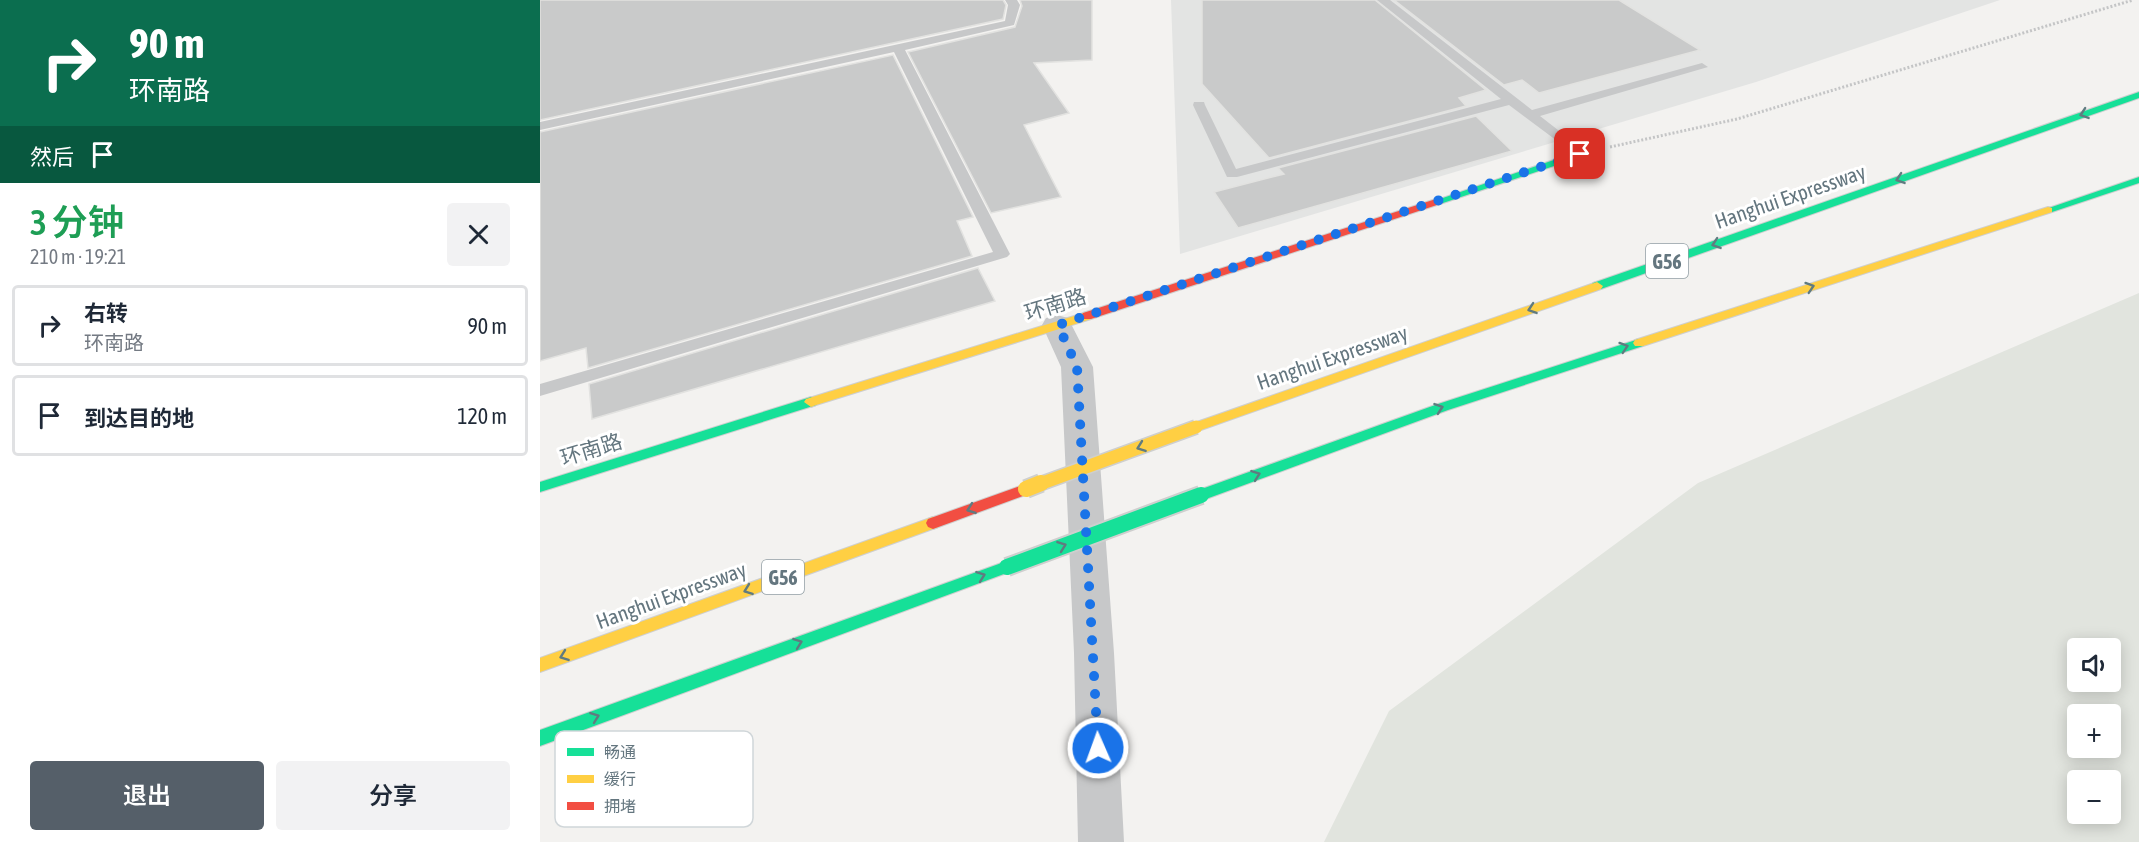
<!DOCTYPE html>
<html lang="zh">
<meta charset="utf-8">
<style>
:root{--surface:#fff;--page:#f2f2f3;--text:#1f2937;--muted:#747a83;--line:#e0e1e3;--accent:#555f69}
body{margin:0;font-family:"Asap Condensed","Noto Sans SC",sans-serif;background:var(--page);color:var(--text);height:100vh;display:flex;flex-direction:column;font-size:22px;white-space:nowrap}
*{box-sizing:border-box;margin:0}
p{font-size:20px;color:var(--muted)}
.icon{flex:none;width:33px;height:33px;fill:none;stroke:currentColor;stroke-width:2;stroke-linecap:round;stroke-linejoin:round}
.map{position:relative;flex:1;overflow:hidden}
.sheet{display:flex;flex-direction:column;background:var(--surface);width:540px}
.sheet>*{flex:none}
.top-card{background:#0b6e4f;color:#fff;overflow:hidden}
.controls{position:absolute;left:1527px;top:638px;display:grid;gap:12px}
.controls a{display:grid;place-items:center;width:54px;height:54px;border-radius:6px;background:var(--surface);box-shadow:0 3px 15px #0003;font-size:30px}
.pin{position:absolute;display:grid;place-items:center;width:51px;height:51px;color:#fff;margin:-26px;border-radius:12px;box-shadow:0 3px 9px #0006}
.me{position:absolute;width:66px;margin:-33px;rotate:358deg;stroke-linejoin:round;filter:drop-shadow(0 0 4px #0008)}
.turn{display:flex;align-items:center;gap:21px;height:126px;padding:0 30px;font-size:27px}
.turn .icon{width:78px;height:78px;stroke-width:2.5}
.turn b{display:block;font-size:42px;line-height:51px}
.then{display:flex;align-items:center;height:57px;padding:0 30px;background:#0003;gap:12px;font-size:22px}
.round{display:grid;place-items:center;flex:none;width:63px;height:63px;border-radius:6px;background:var(--page)}
.headline{display:flex;align-items:center;justify-content:space-between;height:102px;padding:0 30px}
h1{font-size:36px;font-weight:600;line-height:45px;color:#1e9e55}
.button{display:flex;gap:12px;margin-top:auto;padding:12px 30px}
.button a{flex:1;height:69px;border-radius:6px;background:var(--accent);color:#fff;font-size:24px;font-weight:600;line-height:69px;text-align:center}
.button a+a{background:var(--page);color:var(--text)}
ul{padding:0;list-style:none}
li{display:flex;align-items:center;gap:18px;height:81px;margin:0 12px 9px;padding:0 18px;border:3px solid var(--line);border-radius:6px}
li div{flex:1}
li b{display:block;font-size:22px}
li em{font-style:normal}
main{display:flex;flex:1;min-height:0}
.map>svg:first-child{display:block}
.built{fill:#e3e4e3}
.green{fill:#e1e4de;fill-rule:evenodd}
.building{fill:#c9caca;stroke:#e2e2e0;stroke-width:1.5}
.lines{fill:none;stroke-linecap:round;stroke-linejoin:round}
.fast-casing{stroke:#cecfcf;stroke-width:2}
.slow-casing{stroke:#cecfcf;stroke-width:2}
.jam-casing{stroke:#cecfcf;stroke-width:2}
.path{stroke:#c4c5c6;stroke-width:3;stroke-dasharray:2 2;stroke-linecap:butt}
.lane{fill:#c7c8c9;fill-rule:evenodd}
.street{fill:#c7c8c9;fill-rule:evenodd}
.fast{fill:#16e098;fill-rule:evenodd}
.slow{fill:#ffcf43;fill-rule:evenodd}
.jam{fill:#f24e42;fill-rule:evenodd}
.fast-bridge-casing{stroke:#cecfce;stroke-width:20;stroke-linecap:butt}
.slow-bridge-far1-casing{stroke:#cecfce;stroke-width:16;stroke-linecap:butt}
.slow-bridge-casing{stroke:#cecfce;stroke-width:20;stroke-linecap:butt}
.fast-bridge{stroke:#16e098;stroke-width:16}
.slow-bridge-far1{stroke:#ffcf43;stroke-width:13}
.slow-bridge{stroke:#ffcf43;stroke-width:16}
.oneway{stroke:#607b80}
.route{stroke:#1a73e8;stroke-width:10;stroke-dasharray:0 18}
.labels{text-anchor:middle;dominant-baseline:central;stroke-width:6;stroke-linejoin:round;paint-order:stroke}
.shield{fill:#fff;stroke:#929fa5;stroke-width:1.5}
.shield-label{font-size:20px;font-weight:bold;fill:#64767f}
.street-label{font-size:21px;fill:#64767f;stroke:#fff}
.key{fill:#fff;stroke:#d0d6d9;stroke-width:1.5}
.key-label{font-size:16px;fill:#64767f}
</style>
<main>
<section class="sheet">
<div class="top-card">
<div class="turn"><svg class="icon" aria-label="right" viewBox="0 0 24 24"><path d="M7 20v-9h11M14 6l5 5-5 5"/></svg><div><b>90 m</b>环南路</div></div>
<div class="then">然后<svg class="icon" aria-label="arrive" viewBox="0 0 24 24"><path d="M6 21V4h12l-3 4 3 4H6"/></svg></div>
</div>
<div class="headline"><div><h1>3 分钟</h1><p>210 m · 19:21</p></div><a class="round"><svg class="icon" aria-label="close" viewBox="0 0 24 24"><path d="M6 6l12 12M18 6L6 18"/></svg></a></div>
<ul>
<li><svg class="icon" aria-label="right" viewBox="0 0 24 24"><path d="M7 20v-9h11M14 6l5 5-5 5"/></svg><div><b>右转</b><p>环南路</p></div><em>90 m</em></li>
<li><svg class="icon" aria-label="arrive" viewBox="0 0 24 24"><path d="M6 21V4h12l-3 4 3 4H6"/></svg><div><b>到达目的地</b></div><em>120 m</em></li>
</ul>
<div class="button"><a>退出</a><a>分享</a></div>
</section>
<div class="map">
<svg width="1599" height="842" viewBox="0 0 1599 842">
<rect width="100%" height="100%" fill="#f3f2f0"/>
<polygon class="built" points="631,0 1460,0 1216,82 640,254"/>
<path class="green" d="M 1599,293 L 1599,842 L 784,842 L 849,711 L 1158,483 ZM 1538,648 L 1570,648 L 1570,681 L 1538,681 ZM 1538,714 L 1570,714 L 1570,747 L 1538,747 ZM 1538,780 L 1570,780 L 1570,813 L 1538,813 Z"/>
<g class="building">
<polygon points="0,0 463,0 466,5 463,19 0,120"/>
<polygon points="480,0 552,0 552,60 494,63 529,113 484,125 521,197 451,213 368,52 475,27 482,6"/>
<polygon points="662,0 835,0 946,90 919,98 926,106 729,158 662,84"/>
<polygon points="854,0 1079,0 1160,50 999,93 982,80 964,85"/>
<polygon points="353,55 433,217 417,221 432,256 48,368 46,348 0,361 0,132"/>
<polygon points="936,116 972,151 698,228 674,192 744,174 738,168"/>
<polygon points="438,268 455,301 52,419 49,384"/>
</g>
<g class="lines">
<g class="fast-casing">
<g id="fast">
<polygon points="1599,92 1599,98 1061,289 1053,289 1051,286 1053,283"/>
<polygon points="1040,151 1045,154 1044,156 903,203 895,203 894,201"/>
<polygon points="1599,177 1599,183 1512,212 1504,212 1503,210"/>
<polygon points="1099,339 1105,343 1103,346 908,410 666,499 656,499 654,495 656,491 898,404"/>
<polygon points="271,397 278,402 276,405 0,492 0,482"/>
<polygon points="467,561 472,563 475,567 472,571 0,746 0,730"/>
</g>
</g>
<g class="slow-casing">
<g id="slow">
<polygon points="1508,207 1512,208 1512,212 1103,346 1095,346 1093,343 1095,340"/>
<polygon points="1057,282 1063,286 1061,289 661,430 656,432 649,427 651,424"/>
<polygon points="547,312 553,316 551,319 276,405 271,407 264,402 266,399"/>
<polygon points="393,517 398,519 400,523 398,527 0,672 0,658"/>
</g>
</g>
<g class="jam-casing">
<g id="jam">
<polygon points="899,198 903,199 903,203 551,319 543,319 541,316 543,313"/>
<polygon points="486,484 491,485 493,489 491,493 393,529 388,527 386,523 388,519"/>
</g>
</g>
<polyline class="path" points="1070,147 1197,119 1593,0"/>
<g class="lane">
<polygon points="465,0 477,0 480,5 474,25 365,50 470,254 467,257 0,396 0,384 453,252 354,52 0,130 0,122 465,21 468,5"/>
<polygon points="837,0 850,0 992,110 1162,63 1168,67 1000,116 1045,151 1047,154 1040,158 969,105 697,177 687,177 653,105 654,102 664,102 665,105 696,169 961,99"/>
</g>
<polygon class="street" points="517,315 528,318 553,367 574,653 584,842 538,842 534,653 521,367 502,325 506,318"/>
<use href="#fast" class="fast"/>
<use href="#slow" class="slow"/>
<use href="#jam" class="jam"/>
<g class="fast-bridge-casing">
<polyline id="fast-bridge" points="467,567 661,495"/>
</g>
<g class="slow-bridge-far1-casing">
<polyline id="slow-bridge-far1" points="497,485 656,427"/>
</g>
<g class="slow-bridge-casing">
<polyline id="slow-bridge" points="486,489 501,483"/>
</g>
<use href="#fast-bridge" class="fast-bridge"/>
<use href="#slow-bridge-far1" class="slow-bridge-far1"/>
<use href="#slow-bridge" class="slow-bridge"/>
</g>
<defs><path id="oneway-chevron" d="M-2-3.5L2.5 0L-2 3.5" fill="none" stroke-width="1.6" stroke-linecap="round" stroke-linejoin="round" transform="scale(1.5)"/></defs>
<g class="oneway">
<use href="#oneway-chevron" transform="translate(1544 114) rotate(161)"/>
<use href="#oneway-chevron" transform="translate(1360 179) rotate(161)"/>
<use href="#oneway-chevron" transform="translate(1176 244) rotate(161)"/>
<use href="#oneway-chevron" transform="translate(1270 287) rotate(-18)"/>
<use href="#oneway-chevron" transform="translate(992 309) rotate(161)"/>
<use href="#oneway-chevron" transform="translate(1084 347) rotate(-18)"/>
<use href="#oneway-chevron" transform="translate(899 408) rotate(-19)"/>
<use href="#oneway-chevron" transform="translate(601 447) rotate(160)"/>
<use href="#oneway-chevron" transform="translate(716 475) rotate(-20)"/>
<use href="#oneway-chevron" transform="translate(431 509) rotate(160)"/>
<use href="#oneway-chevron" transform="translate(522 546) rotate(-20)"/>
<use href="#oneway-chevron" transform="translate(441 576) rotate(-20)"/>
<use href="#oneway-chevron" transform="translate(208 590) rotate(160)"/>
<use href="#oneway-chevron" transform="translate(258 643) rotate(-20)"/>
<use href="#oneway-chevron" transform="translate(24 656) rotate(160)"/>
<use href="#oneway-chevron" transform="translate(55 717) rotate(-20)"/>
</g>
<g class="lines">
<polyline class="route" points="558,748 537,367 518,325 1040,154"/>
</g>
<g class="labels">
<g class="shield">
<rect x="1106" y="244" width="42" height="34" rx="4.5"/>
<rect x="222" y="560" width="42" height="34" rx="4.5"/>
</g>
<g class="shield-label">
<text x="1127" y="261">G56</text>
<text x="243" y="577">G56</text>
</g>
<g class="street-label">
<text transform="translate(1250 196) rotate(-19)">Hanghui Expressway</text>
<text transform="translate(515 304) rotate(-17)">环南路</text>
<text transform="translate(792 357) rotate(-19)">Hanghui Expressway</text>
<text transform="translate(51 449) rotate(-17)">环南路</text>
<text transform="translate(131 595) rotate(-20)">Hanghui Expressway</text>
</g>
</g>
<rect x="15" y="731" width="198" height="96" rx="9" class="key"/>
<rect x="27" y="748" width="27" height="8" fill="#16e098"/>
<rect x="27" y="775" width="27" height="8" fill="#ffcf43"/>
<rect x="27" y="802" width="27" height="8" fill="#f24e42"/>
<g class="key-label">
<text x="64" y="758">畅通</text>
<text x="64" y="785">缓行</text>
<text x="64" y="812">拥堵</text>
</g>
</svg>
<div class="controls">
<a><svg class="icon" aria-label="sound" viewBox="0 0 24 24"><path d="M4 9h4l5-4v14l-5-4H4zM17 9q2 3 0 6"/></svg></a>
<a>+</a>
<a>−</a>
</div>
<div class="pin" style="left:1040px;top:154px;background:#d93025"><svg class="icon" aria-label="arrive" viewBox="0 0 24 24"><path d="M6 21V4h12l-3 4 3 4H6"/></svg></div>
<svg class="me" style="left:558px;top:748px" viewBox="-20 -20 40 40"><circle r="17" fill="#1a73e8" stroke="#fff" stroke-width="3"/><path d="M0-11L8 9 0 5-8 9z" fill="#fff"/></svg>
</div>
</main>
